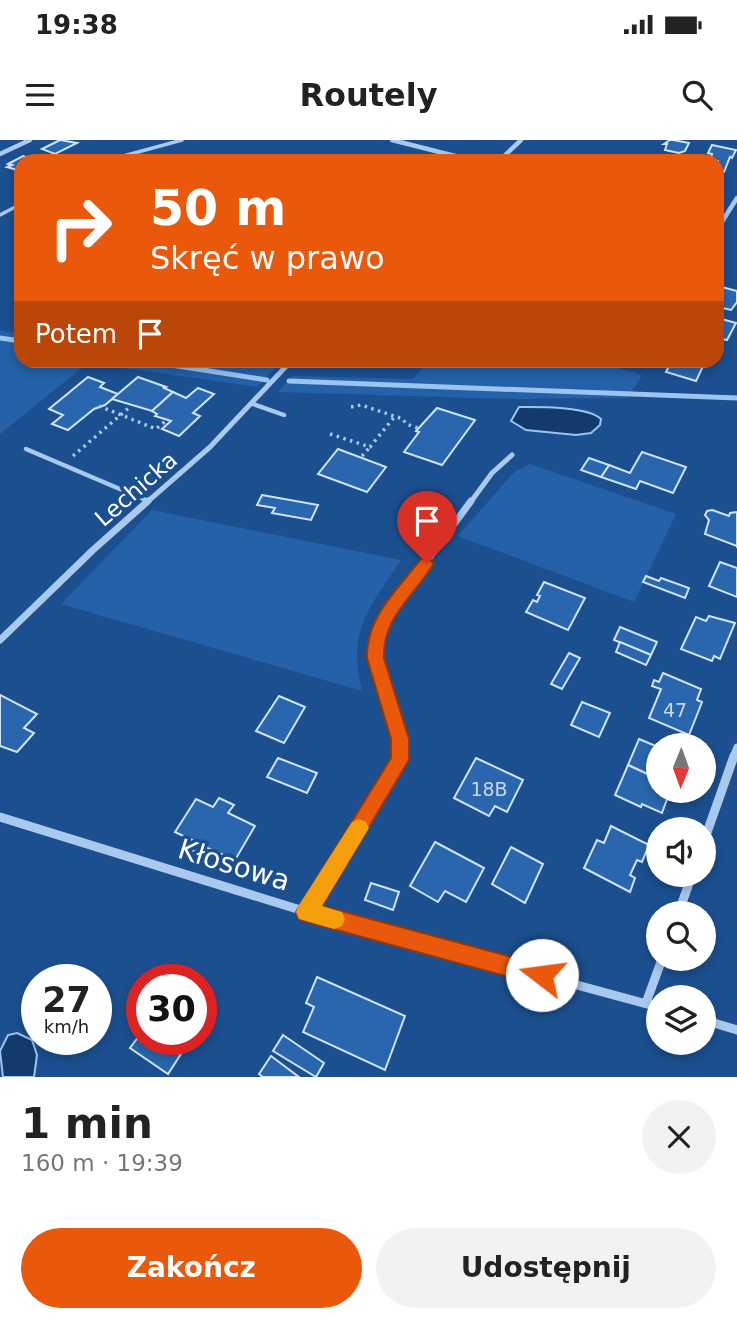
<!DOCTYPE html>
<html lang="pl">
<meta charset="utf-8">
<style>
:root{--surface:#fff;--page:#f2f2f2;--text:#222;--muted:#767676;--accent:#ea580c}
body{margin:0;font-family:"DejaVu Sans",sans-serif;background:var(--page);color:var(--text);height:100vh;display:flex;flex-direction:column;font-size:26px;white-space:nowrap}
*{box-sizing:border-box;margin:0}
p{font-size:23px;color:var(--muted)}
.icon{flex:none;width:38px;height:38px;fill:none;stroke:currentColor;stroke-width:2;stroke-linecap:round;stroke-linejoin:round}
.map{position:relative;height:937px;overflow:hidden}
.sheet{display:flex;flex-direction:column;background:var(--surface);flex:1}
.sheet>*{flex:none}
.top-card{position:absolute;left:14px;top:14px;width:710px;height:214px;border-radius:21px;box-shadow:0 4px 10px #0003;background:#ea580c;color:#fff;overflow:hidden}
.needle{width:46px;rotate:181deg}
.buttons{position:absolute;left:646px;top:593px;display:grid;gap:14px}
.buttons a{display:grid;place-items:center;width:70px;height:70px;border-radius:50%;background:var(--surface);box-shadow:0 4px 10px #0003;font-size:35px}
.speed{position:absolute;left:21px;top:824px;display:flex;gap:14px;font-size:35px;font-weight:700;text-align:center}
.speed>*{display:grid;place-content:center;width:91px;height:91px;border-radius:50%;background:var(--surface);box-shadow:0 4px 10px #0003;line-height:1}
.speed small{font-size:18px;font-weight:400}
.speed .limit{border:10px solid #d22;background:#fff;color:#111}
.pin{position:absolute;display:grid;place-items:center;width:60px;height:60px;color:#fff;margin:-72px -30px;border-radius:50% 50% 50% 0;rotate:-45deg;box-shadow:0 0 7px #0007}
.pin .icon{rotate:45deg}
.me{position:absolute;width:77px;margin:-38px;rotate:285deg;stroke-linejoin:round;filter:drop-shadow(0 0 5px #0008)}
.turn{display:flex;align-items:center;gap:24px;height:147px;padding:0 21px;font-size:32px}
.turn .icon{width:91px;height:91px;stroke-width:2.5}
.turn b{display:block;font-size:49px;line-height:60px}
.then{display:flex;align-items:center;height:66px;padding:0 21px;background:#0003;gap:14px;font-size:26px}
.round{display:grid;place-items:center;flex:none;width:74px;height:74px;border-radius:37px;background:var(--page)}
.overview{display:flex;align-items:center;justify-content:space-between;height:119px;padding:0 21px}
h1{font-size:42px;font-weight:800;line-height:52px}
.cta{display:flex;gap:14px;margin-top:auto;padding:14px 21px}
.cta a{flex:1;height:80px;border-radius:42px;background:var(--accent);color:#fff;font-size:28px;font-weight:800;line-height:80px;text-align:center}
.cta a+a{background:var(--page);color:var(--text)}
.status{display:flex;justify-content:space-between;align-items:center;height:49px;padding:0 35px;background:var(--surface);direction:ltr}
.status svg{height:19px;fill:currentColor}
header{display:flex;justify-content:space-between;align-items:center;height:91px;padding:0 21px;background:var(--surface);font-size:32px;font-weight:800}
.map>svg:first-child{display:block}
.green{fill:#2461a8}
.water{fill:#123a6d;stroke:#9cc4f0;stroke-width:2}
.lines{fill:none;stroke-linecap:round;stroke-linejoin:round}
.stream{stroke:#9cc4f0;stroke-width:5}
.building{fill:#2a66ad;stroke:#cfe3fa;stroke-width:2}
.path{stroke:#a9c9ee;stroke-width:3.5;stroke-dasharray:2.5 4.5;stroke-linecap:butt}
.service-far1{stroke:#a9c9ee;stroke-width:3.5}
.service{stroke:#a9c9ee;stroke-width:4.5}
.minor-far3{stroke:#a9c9ee;stroke-width:4.5}
.minor-far2{stroke:#a9c9ee;stroke-width:5}
.minor-far1{stroke:#a9c9ee;stroke-width:7}
.minor{stroke:#a9c9ee;stroke-width:9}
.route{fill:#ea580c;stroke:#983908;stroke-width:2}
.slow{fill:#f59e0b}
.labels{text-anchor:middle;dominant-baseline:central;stroke-width:7;stroke-linejoin:round;paint-order:stroke}
.number-label{font-size:19px;fill:#cad9ea}
.street-label{font-size:23px;fill:#fff;stroke:#1b4f8f}
.near-street-label{font-size:28px;fill:#fff;stroke:#1b4f8f}
</style>
<div class="status"><b>19:38</b><svg viewBox="0 0 49 12"><path d="M0 12V9h3v3zM5 12V6h3v6zM10 12V3h3v9zM15 12V0h3v12zM26 1h20v11H26zM47 4h2v5h-2z"/></svg></div>
<header><svg class="icon" aria-label="menu" viewBox="0 0 24 24"><path d="M4 6h16M4 12h16M4 18h16"/></svg>Routely<svg class="icon" aria-label="search" viewBox="0 0 24 24"><circle cx="10" cy="10" r="6"/><path d="M15 15l6 6"/></svg></header>
<div class="map">
<svg width="737" height="937" viewBox="0 0 737 937">
<rect width="100%" height="100%" fill="#1b4f8f"/>
<g class="green">
<polygon points="0,190 21,193 21,220 282,221 257,247 88,223 0,294"/>
<polygon points="429,221 595,221 642,235 628,258 514,259 278,252 292,236 413,239"/>
<polygon points="530,324 676,374 634,462 458,396 514,332"/>
<path d="M 152,370 L 401,420 C 369,469 347,489 362,551 L 61,464 Z"/>
</g>
<g class="water">
<path d="M 519,267 C 538,267 588,266 601,279 L 600,285 L 591,293 L 576,295 L 526,290 L 511,281 Z"/>
<polygon points="17,893 32,900 37,915 34,937 3,937 0,911 8,895"/>
</g>
<g class="lines">
<g class="stream">
<polyline points="0,198 21,201"/>
<polyline points="139,220 267,240"/>
<polyline points="289,241 737,258"/>
</g>
</g>
<g class="building">
<polygon points="60,0 77,3 55,14 42,9"/>
<polygon points="670,0 673,0 689,3 685,11 679,13 665,10 667,4 664,4"/>
<polygon points="712,5 736,10 732,18 730,17 724,32 718,31 718,21 703,21 706,16 711,17 712,14 708,13"/>
<polygon points="23,16 35,21 21,21 21,28 17,30 7,27 12,25 8,24"/>
<polygon points="718,146 737,151 737,162 731,170 718,167"/>
<polygon points="718,178 736,183 727,200 718,198"/>
<polygon points="672,220 706,220 696,241 666,232"/>
<polygon points="88,237 104,243 100,247 118,254 105,265 94,269 68,290 52,284 63,275 49,269"/>
<polygon points="138,237 166,247 164,248 173,252 152,271 112,259"/>
<polygon points="198,248 214,254 193,273 200,276 179,296 162,289 171,281 155,276 157,274 152,271 173,252 186,258"/>
<polygon points="437,268 475,280 442,325 404,312 419,292 416,291"/>
<polygon points="338,309 386,327 367,352 318,334"/>
<polygon points="642,312 686,327 673,353 640,341 636,349 601,337 609,325 630,333"/>
<polygon points="589,318 609,325 601,337 581,330"/>
<polygon points="262,355 318,365 311,380 272,373 275,368 257,365"/>
<polygon points="712,370 729,376 730,373 737,372 737,408 737,406 705,394 709,380 705,375 707,371"/>
<polygon points="720,422 737,428 737,457 709,446"/>
<polygon points="646,436 659,441 661,438 689,448 685,458 643,442"/>
<polygon points="544,442 585,458 568,490 526,472 533,460 537,462 540,456 537,455"/>
<polygon points="709,476 735,483 720,519 714,516 712,521 681,509 696,477 706,481"/>
<polygon points="620,487 657,502 651,515 614,500"/>
<polygon points="620,502 651,515 646,525 616,512"/>
<polygon points="569,513 580,518 562,549 551,544"/>
<polygon points="663,533 701,549 697,560 702,562 689,595 649,578 661,549 652,546 654,540 659,542"/>
<polygon points="0,555 37,574 24,588 34,593 17,612 0,606"/>
<polygon points="279,556 305,567 284,603 256,591"/>
<polygon points="582,562 610,573 599,597 571,585"/>
<polygon points="639,599 658,607 658,639 628,625"/>
<polygon points="278,618 317,633 307,653 267,637"/>
<polygon points="476,618 523,640 507,672 495,666 489,676 454,658"/>
<polygon points="628,625 658,639 658,651 670,651 662,673 642,664 641,667 615,655"/>
<polygon points="219,658 234,665 228,673 255,686 235,720 203,706 198,713 187,708 192,700 175,692 196,659 213,667"/>
<polygon points="611,686 649,705 642,722 637,720 630,735 635,738 630,752 584,728 597,700 604,703"/>
<polygon points="435,702 484,728 466,762 445,751 438,762 410,746"/>
<polygon points="511,707 543,724 525,763 492,744"/>
<polygon points="371,743 399,752 393,770 365,760"/>
<polygon points="317,837 405,876 385,930 303,892 314,867 306,863"/>
<polygon points="142,892 142,900 190,900 168,934 130,908"/>
<polygon points="283,895 324,923 316,937 273,911"/>
<polygon points="271,916 299,937 263,937 259,934"/>
</g>
<g class="lines">
<g class="path">
<polyline points="99,266 156,289 168,279"/>
<polyline points="351,267 361,265 403,279 406,284 418,288"/>
<polyline points="330,294 370,307 395,276"/>
<polyline points="73,316 131,266"/>
<polyline points="362,316 370,307"/>
</g>
<g class="service-far1">
<polyline points="105,21 182,0"/>
<polyline points="0,75 21,64"/>
</g>
<g class="service">
<polyline points="253,264 284,275"/>
<polyline points="26,309 148,361"/>
</g>
<g class="minor-far3">
<polyline points="392,0 475,21"/>
<polyline points="0,14 30,0"/>
<polyline points="499,21 521,0"/>
<polyline points="718,88 737,58"/>
</g>
<g class="minor-far2">
<polyline points="146,363 210,307 292,220"/>
<polyline points="470,363 492,333 512,315"/>
</g>
<g class="minor-far1">
<polyline points="0,500 93,410 148,361"/>
<polyline points="400,617 400,599 376,518 379,486 471,361"/>
<polyline points="733,617 737,607"/>
</g>
<g class="minor">
<polyline points="0,677 307,772 658,867"/>
<polyline points="704,701 734,616"/>
<polyline points="307,772 400,620 400,616"/>
<polyline points="678,774 692,735"/>
<polyline points="646,863 662,819"/>
<polyline points="704,880 737,890"/>
</g>
</g>
<path class="route" d="M 427,417 L 434,423 C 415,456 382,477 384,518 L 409,599 L 409,620 L 322,766 L 542,825 L 549,828 L 552,835 L 549,843 L 542,846 L 307,782 L 299,779 L 296,772 L 391,618 L 391,599 L 367,518 C 366,477 397,450 421,419 Z"/>
<polygon class="slow" points="359,679 366,682 369,688 322,766 342,772 345,779 342,786 334,789 299,779 296,772 299,765 352,682"/>
<g class="labels">
<g class="number-label">
<text x="675" y="570">47</text>
<text x="489" y="649">18B</text>
</g>
<g class="street-label">
<text transform="translate(136 349) rotate(-41)">Lechicka</text>
</g>
<g class="near-street-label">
<text transform="translate(234 725) rotate(17)">Kłosowa</text>
</g>
</g>
</svg>
<div class="buttons">
<a><svg class="needle" viewBox="-14 -14 28 28"><path d="M0-13l5 13h-10z" fill="#e53935"/><path d="M0 13l5-13h-10z" fill="#767676"/></svg></a>
<a><svg class="icon" aria-label="sound" viewBox="0 0 24 24"><path d="M4 9h4l5-4v14l-5-4H4zM17 9q2 3 0 6"/></svg></a>
<a><svg class="icon" aria-label="search" viewBox="0 0 24 24"><circle cx="10" cy="10" r="6"/><path d="M15 15l6 6"/></svg></a>
<a><svg class="icon" aria-label="layers" viewBox="0 0 24 24"><path d="M12 4l9 5-9 5-9-5zM3 14l9 5 9-5"/></svg></a>
</div>
<div class="speed"><div>27<small>km/h</small></div><div class="limit">30</div></div>
<div class="pin" style="left:427px;top:423px;background:#d93025"><svg class="icon" aria-label="arrive" viewBox="0 0 24 24"><path d="M6 21V4h12l-3 4 3 4H6"/></svg></div>
<svg class="me" style="left:542px;top:835px" viewBox="-20 -20 40 40"><circle r="19" fill="#fff"/><path d="M0-13L10 11 0 6-10 11z" fill="#ea580c"/></svg>
<div class="top-card">
<div class="turn"><svg class="icon" aria-label="right" viewBox="0 0 24 24"><path d="M7 20v-9h11M14 6l5 5-5 5"/></svg><div><b>50 m</b>Skręć w prawo</div></div>
<div class="then">Potem<svg class="icon" aria-label="arrive" viewBox="0 0 24 24"><path d="M6 21V4h12l-3 4 3 4H6"/></svg></div>
</div>
</div>
<section class="sheet">
<div class="overview"><div><h1>1 min</h1><p>160 m · 19:39</p></div><a class="round"><svg class="icon" aria-label="close" viewBox="0 0 24 24"><path d="M6 6l12 12M18 6L6 18"/></svg></a></div>
<div class="cta"><a>Zakończ</a><a>Udostępnij</a></div>
</section>
